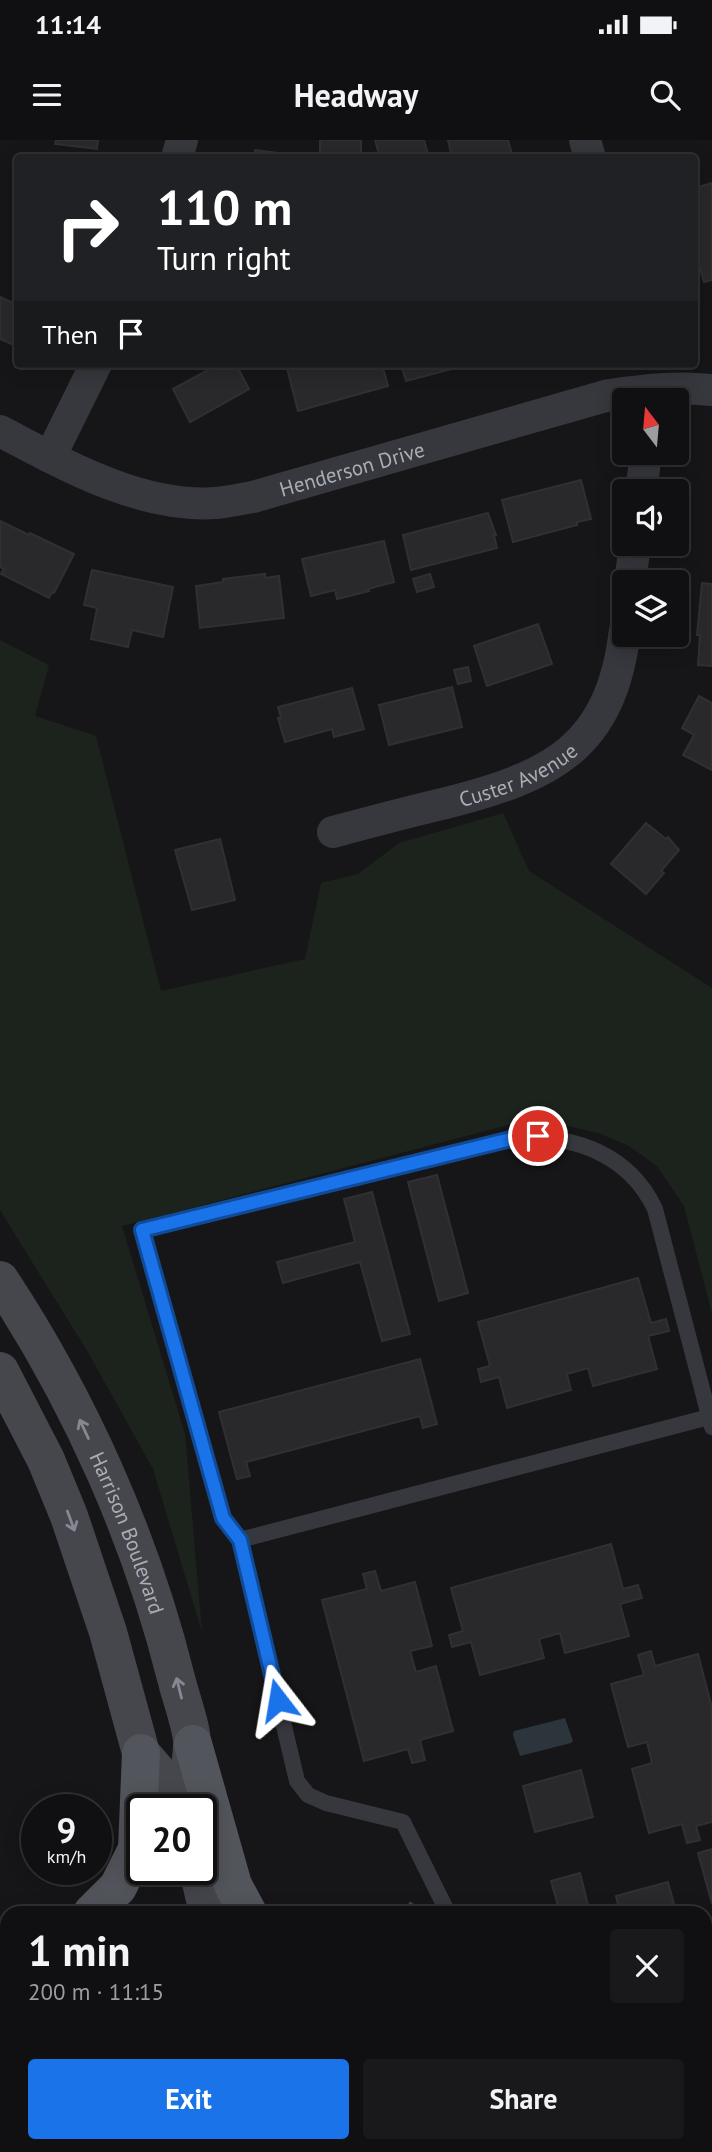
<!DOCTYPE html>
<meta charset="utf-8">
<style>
:root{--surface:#101012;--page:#19191b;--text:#f1f3f6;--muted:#9c9d9f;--line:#303032;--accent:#1a73e8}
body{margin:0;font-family:"PT Sans",sans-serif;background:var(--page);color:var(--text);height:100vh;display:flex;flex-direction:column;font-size:26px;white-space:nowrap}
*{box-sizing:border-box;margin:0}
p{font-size:23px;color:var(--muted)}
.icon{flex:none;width:38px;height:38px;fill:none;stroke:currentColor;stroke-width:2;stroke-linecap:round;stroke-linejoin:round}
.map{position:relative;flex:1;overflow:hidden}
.drawer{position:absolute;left:0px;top:1766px;width:712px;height:247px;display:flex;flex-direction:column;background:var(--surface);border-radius:21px 21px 0 0;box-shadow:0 4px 18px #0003,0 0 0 2px var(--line)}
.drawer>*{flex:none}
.guide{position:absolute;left:14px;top:14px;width:684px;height:214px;border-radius:7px;box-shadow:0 4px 18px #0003,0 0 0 2px var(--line);background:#202124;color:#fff;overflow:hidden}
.needle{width:46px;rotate:344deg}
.fabs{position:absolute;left:612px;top:248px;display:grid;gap:14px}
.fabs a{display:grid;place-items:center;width:77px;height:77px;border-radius:7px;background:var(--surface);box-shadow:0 4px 18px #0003,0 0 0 2px var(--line);font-size:35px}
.speed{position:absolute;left:21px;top:1654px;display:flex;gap:14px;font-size:35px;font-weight:700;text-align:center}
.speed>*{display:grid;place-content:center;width:91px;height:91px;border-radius:50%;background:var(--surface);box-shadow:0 4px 18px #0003,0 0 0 2px var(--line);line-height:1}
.speed small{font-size:18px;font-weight:400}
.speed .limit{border:4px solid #111;border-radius:10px;background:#fff;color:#111}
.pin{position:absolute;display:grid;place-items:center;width:60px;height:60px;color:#fff;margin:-30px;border:4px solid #fff;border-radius:50%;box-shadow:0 2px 7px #0007}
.me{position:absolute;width:77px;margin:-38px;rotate:346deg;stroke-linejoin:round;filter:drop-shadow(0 0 5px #0008)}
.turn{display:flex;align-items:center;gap:24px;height:147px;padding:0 28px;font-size:32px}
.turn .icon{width:91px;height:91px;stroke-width:2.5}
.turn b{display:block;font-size:49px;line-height:60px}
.then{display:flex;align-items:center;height:66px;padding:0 28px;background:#0003;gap:14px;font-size:26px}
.round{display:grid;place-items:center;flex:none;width:74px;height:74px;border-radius:7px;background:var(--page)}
.headline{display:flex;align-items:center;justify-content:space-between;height:119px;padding:0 28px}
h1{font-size:42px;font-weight:800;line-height:52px}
.primary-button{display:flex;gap:14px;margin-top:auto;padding:14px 28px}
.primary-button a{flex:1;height:80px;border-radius:7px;background:var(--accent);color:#fff;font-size:28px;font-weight:800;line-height:80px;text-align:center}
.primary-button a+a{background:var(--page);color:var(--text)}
.status{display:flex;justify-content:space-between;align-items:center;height:49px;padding:0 35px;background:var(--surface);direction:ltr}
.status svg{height:19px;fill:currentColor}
header{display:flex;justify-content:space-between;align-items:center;height:91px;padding:0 28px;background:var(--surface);font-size:32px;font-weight:800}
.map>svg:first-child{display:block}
.built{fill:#222225}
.green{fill:#1c231d}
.water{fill:#2c353c}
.building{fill:#29292c;stroke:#303034;stroke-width:2}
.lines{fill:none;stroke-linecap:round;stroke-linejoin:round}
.path{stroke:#3d3f44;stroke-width:4.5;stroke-dasharray:3.5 5;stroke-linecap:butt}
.service{stroke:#37383d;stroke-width:16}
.minor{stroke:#37383d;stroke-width:32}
.secondary{stroke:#45474d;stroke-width:38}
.primary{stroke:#53555c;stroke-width:38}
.oneway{stroke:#858993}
.route-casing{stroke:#114b97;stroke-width:18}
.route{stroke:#1a73e8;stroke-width:12}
.labels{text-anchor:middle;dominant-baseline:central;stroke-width:7;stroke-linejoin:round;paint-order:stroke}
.street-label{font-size:21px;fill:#a8adb8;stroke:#111113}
</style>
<div class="status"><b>11:14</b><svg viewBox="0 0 49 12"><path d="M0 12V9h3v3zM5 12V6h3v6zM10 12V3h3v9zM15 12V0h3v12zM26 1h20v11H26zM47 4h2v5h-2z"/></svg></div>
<header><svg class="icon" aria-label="menu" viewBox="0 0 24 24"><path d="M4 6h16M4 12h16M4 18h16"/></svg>Headway<svg class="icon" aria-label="search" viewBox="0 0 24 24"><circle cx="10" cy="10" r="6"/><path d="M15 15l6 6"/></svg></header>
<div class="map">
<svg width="712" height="2012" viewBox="0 0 712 2012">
<rect width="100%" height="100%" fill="#161618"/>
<polygon class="built" points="0,1903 7,1906 7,2006 172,2006 176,2012 0,2012"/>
<polygon class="green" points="0,500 49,525 35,576 96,596 161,851 305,819 321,743 358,734 399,703 503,673 529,731 712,848 712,1173 684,1066 657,1026 629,1006 598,993 554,983 523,981 122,1086 185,1294 202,1492 153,1329 89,1214 0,1070"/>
<polygon class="water" points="565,1578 573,1601 571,1603 520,1616 513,1595 514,1591"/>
<g class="building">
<polygon points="56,0 98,0 97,9 55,4"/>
<rect x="320" y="0" width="41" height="18"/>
<polygon points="375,0 424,0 429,18 380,18"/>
<polygon points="448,0 508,0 513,18 452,18"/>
<polygon points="255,10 301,16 301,18 254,18"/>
<polygon points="712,43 712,140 704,142 695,112 695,48"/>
<polygon points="0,157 18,165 18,207 0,199"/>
<polygon points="219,224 236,224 249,249 190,282 173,249"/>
<polygon points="286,224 382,224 388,246 298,271"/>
<polygon points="401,224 471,224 406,241"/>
<polygon points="581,340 591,379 577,382 577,385 513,402 502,360"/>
<polygon points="488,373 496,395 494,395 497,408 411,430 403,395"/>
<polygon points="0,381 29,395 30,393 74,414 54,453 52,452 49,458 1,434 4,429 0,427"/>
<polygon points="384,401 394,442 368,449 369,451 337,459 335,450 311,456 302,419"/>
<polygon points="92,430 173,447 163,497 132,490 128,507 91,499 97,468 84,465"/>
<polygon points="265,434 265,438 279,436 284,478 200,488 196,446 223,442 223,439"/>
<polygon points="430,434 434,447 417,452 413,439"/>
<polygon points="702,443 712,444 712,526 698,525 700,495 697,495"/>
<polygon points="538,484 552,524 487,546 474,506"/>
<polygon points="468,527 471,541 458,544 454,530"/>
<polygon points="452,547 462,587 389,605 379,565"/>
<polygon points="352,548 364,589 334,597 332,589 285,602 278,578 281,578 278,567"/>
<polygon points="699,556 712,563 712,630 683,615 694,595 682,588"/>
<polygon points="646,683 666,699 668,697 679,710 661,731 664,733 646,754 611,724"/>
<polygon points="220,699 235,760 192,770 175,710"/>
<polygon points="437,1035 468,1153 439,1161 408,1042"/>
<polygon points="372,1052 410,1194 382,1201 360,1122 283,1143 277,1122 355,1102 344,1059"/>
<polygon points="638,1138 651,1183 666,1179 669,1191 648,1196 657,1229 593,1246 588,1228 567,1234 571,1250 507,1268 499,1237 481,1242 478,1229 490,1226 478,1182"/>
<polygon points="420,1219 437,1284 423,1288 420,1276 246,1322 250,1336 237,1339 219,1272"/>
<polygon points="611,1404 623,1449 638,1445 642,1458 620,1464 629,1496 565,1513 560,1493 539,1499 544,1518 480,1535 471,1502 452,1507 449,1495 463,1491 451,1448"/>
<polygon points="375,1431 381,1451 415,1442 432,1506 410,1511 416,1532 436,1526 453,1591 420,1600 425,1620 412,1623 408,1609 364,1621 322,1460 367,1449 363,1434"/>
<polygon points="651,1511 655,1526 698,1514 712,1568 712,1682 696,1686 700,1700 687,1703 682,1684 649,1693 632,1629 652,1623 647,1602 628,1607 611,1544 644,1535 638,1515"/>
<polygon points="581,1630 593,1677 535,1692 523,1646"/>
<polygon points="712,1709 712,1764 698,1713"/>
<polygon points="580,1733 590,1773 560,1773 551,1741"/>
<polygon points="668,1742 674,1764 639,1773 620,1773 616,1756"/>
<polygon points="0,1965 7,1973 7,2006 37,2006 43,2012 0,2012"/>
</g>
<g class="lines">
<polyline class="path" points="406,1773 414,1758"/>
<g class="service">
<polyline points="240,1400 709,1277"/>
<path d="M 448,1773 L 403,1682 L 326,1663 L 308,1655 L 297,1641 L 240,1400 L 223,1378 L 142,1090 L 515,998 C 573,994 629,1014 655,1069 L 712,1287"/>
<polyline points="705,1971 712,1972"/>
</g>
<g class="minor">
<polyline points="585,0 590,18"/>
<polyline points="177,18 182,0"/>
<path id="s1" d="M 0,291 C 65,325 140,368 216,363 C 228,362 241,359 253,357 L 609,255 C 644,250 677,246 712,250"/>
<polyline points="50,317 96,224"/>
<polyline points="641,352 646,313"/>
<polyline points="630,443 635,404"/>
<path id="s2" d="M 333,692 C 370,682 408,672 446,663 C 552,636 611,608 625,490"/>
</g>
<g class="secondary">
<path id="s3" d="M 0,1140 C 80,1261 141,1398 176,1538 C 180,1555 193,1590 192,1605 C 192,1624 186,1645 184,1663 L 185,1670"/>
<polyline points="0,1231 46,1320 69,1376 108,1492 141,1613 184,1663"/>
<polyline points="198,1729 208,1773"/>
</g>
<g class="primary">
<polyline points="193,1604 233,1745 248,1773"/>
<polyline points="92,1773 118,1747 137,1709 141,1613"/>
<polyline points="0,1809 7,1807"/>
<polyline points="0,1854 7,1859"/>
<polyline points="187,2006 192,2012"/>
<polyline points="255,2006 257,2012"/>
<polyline points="515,2006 536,2012"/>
</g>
</g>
<defs><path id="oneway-shaft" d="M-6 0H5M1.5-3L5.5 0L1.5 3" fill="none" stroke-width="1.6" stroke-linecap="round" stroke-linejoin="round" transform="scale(1.75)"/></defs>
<g class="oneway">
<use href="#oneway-shaft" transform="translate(84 1289) rotate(-115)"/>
<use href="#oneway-shaft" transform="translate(71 1381) rotate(70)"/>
<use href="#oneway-shaft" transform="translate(179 1548) rotate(-104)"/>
</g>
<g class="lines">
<g class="route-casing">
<polyline id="route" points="278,1560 240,1400 223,1378 142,1090 515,998 538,996"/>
</g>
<use href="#route" class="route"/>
</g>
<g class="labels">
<g class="street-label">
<text stroke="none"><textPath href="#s1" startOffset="371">Henderson Drive</textPath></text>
<text stroke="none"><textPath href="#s2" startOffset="194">Custer Avenue</textPath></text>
<text stroke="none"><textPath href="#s3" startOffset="284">Harrison Boulevard</textPath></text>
</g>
</g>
</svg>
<div class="fabs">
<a><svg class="needle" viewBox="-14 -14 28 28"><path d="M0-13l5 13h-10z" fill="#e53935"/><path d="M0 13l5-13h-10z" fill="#9c9d9f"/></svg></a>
<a><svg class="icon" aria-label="sound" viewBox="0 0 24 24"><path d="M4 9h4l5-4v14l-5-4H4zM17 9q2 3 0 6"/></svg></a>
<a><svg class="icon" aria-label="layers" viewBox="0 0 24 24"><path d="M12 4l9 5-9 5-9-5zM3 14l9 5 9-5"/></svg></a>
</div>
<div class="speed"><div>9<small>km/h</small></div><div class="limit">20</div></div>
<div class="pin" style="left:538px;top:996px;background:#d93025"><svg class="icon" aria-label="arrive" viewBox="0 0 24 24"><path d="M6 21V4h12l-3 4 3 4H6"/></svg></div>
<svg class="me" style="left:278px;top:1560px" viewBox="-20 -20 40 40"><path d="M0-17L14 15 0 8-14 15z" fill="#1a73e8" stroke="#fff" stroke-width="4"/></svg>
<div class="guide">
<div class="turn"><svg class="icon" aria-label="right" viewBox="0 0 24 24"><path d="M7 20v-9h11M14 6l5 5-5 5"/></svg><div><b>110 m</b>Turn right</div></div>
<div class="then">Then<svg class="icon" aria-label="arrive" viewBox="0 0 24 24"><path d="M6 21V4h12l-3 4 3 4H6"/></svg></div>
</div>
<section class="drawer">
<div class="headline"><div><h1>1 min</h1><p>200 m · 11:15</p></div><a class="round"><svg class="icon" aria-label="close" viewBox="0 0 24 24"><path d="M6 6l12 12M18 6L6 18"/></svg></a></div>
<div class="primary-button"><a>Exit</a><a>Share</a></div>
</section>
</div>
